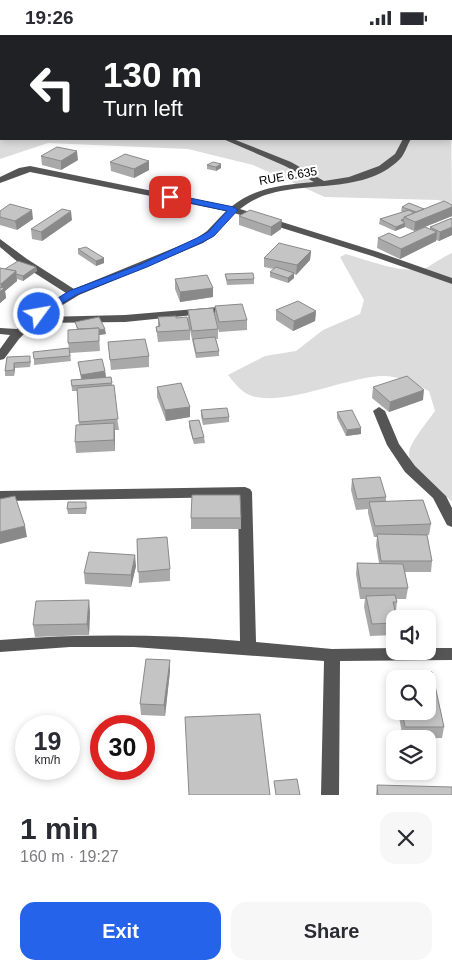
<!DOCTYPE html>
<meta charset="utf-8">
<style>
:root{--surface:#fff;--page:#f7f7f7;--text:#2b2b33;--muted:#7c7c81;--accent:#2563eb}
body{margin:0;font-family:Arial,sans-serif;background:var(--page);color:var(--text);height:100vh;display:flex;flex-direction:column;font-size:19px;white-space:nowrap}
*{box-sizing:border-box;margin:0}
p{font-size:16px;color:var(--muted)}
.icon{flex:none;width:28px;height:28px;fill:none;stroke:currentColor;stroke-width:2;stroke-linecap:round;stroke-linejoin:round}
.map{position:relative;height:760px;overflow:hidden}
.details{display:flex;flex-direction:column;background:var(--surface);flex:1}
.details>*{flex:none}
.guide{position:absolute;left:0px;top:0px;width:452px;height:105px;box-shadow:0 2px 8px #0003;background:#202124;color:#fff;overflow:hidden}
.controls{position:absolute;left:386px;top:575px;display:grid;gap:10px}
.controls a{display:grid;place-items:center;width:50px;height:50px;border-radius:10px;background:var(--surface);box-shadow:0 2px 8px #0003;font-size:25px}
.speed{position:absolute;left:15px;top:680px;display:flex;gap:10px;font-size:25px;font-weight:700;text-align:center}
.speed>*{display:grid;place-content:center;width:65px;height:65px;border-radius:50%;background:var(--surface);box-shadow:0 2px 8px #0003;line-height:1}
.speed small{font-size:12px;font-weight:400}
.speed .limit{border:8px solid #d22;background:#fff;color:#111}
.pin{position:absolute;display:grid;place-items:center;width:42px;height:42px;color:#fff;margin:-21px;border-radius:10px;box-shadow:0 2px 8px #0006}
.me{position:absolute;width:55px;margin:-28px;rotate:58deg;stroke-linejoin:round;filter:drop-shadow(0 0 4px #0008)}
.turn{display:flex;align-items:center;gap:18px;height:105px;padding:0 20px;font-size:22px}
.turn .icon{width:65px;height:65px;stroke-width:2.5}
.turn b{display:block;font-size:35px;line-height:42px}
.round{display:grid;place-items:center;flex:none;width:52px;height:52px;border-radius:15px;background:var(--page)}
.summary{display:flex;align-items:center;justify-content:space-between;height:85px;padding:0 20px}
h1{font-size:30px;font-weight:600;line-height:38px}
.cta{display:flex;gap:10px;margin-top:auto;padding:10px 20px}
.cta a{flex:1;height:58px;border-radius:15px;background:var(--accent);color:#fff;font-size:20px;font-weight:600;line-height:58px;text-align:center}
.cta a+a{background:var(--page);color:var(--text)}
.status{display:flex;justify-content:space-between;align-items:center;height:35px;padding:0 25px;background:var(--surface);direction:ltr}
.status svg{height:14px;fill:currentColor}
.map>svg:first-child{display:block}
.green{fill:#dcdcdc}
.lines{fill:none;stroke-linecap:round;stroke-linejoin:round}
.minor{fill:#555;fill-rule:evenodd}
.wall{fill:#a9a9a9}
.shaded-wall{fill:#898989}
.building{fill:#c4c4c4;stroke:#898989}
.route{fill:#2563eb;stroke:#184099}
.labels{text-anchor:middle;dominant-baseline:central;stroke-width:4.5;stroke-linejoin:round;paint-order:stroke}
.far-street-label{font-size:12px;fill:#000;stroke:#fff}
</style>
<div class="status"><b>19:26</b><svg viewBox="0 0 49 12"><path d="M0 12V9h3v3zM5 12V6h3v6zM10 12V3h3v9zM15 12V0h3v12zM26 1h20v11H26zM47 4h2v5h-2z"/></svg></div>
<div class="map">
<svg width="452" height="760" viewBox="0 0 452 760">
<rect width="100%" height="100%" fill="#fff"/>
<g class="green">
<polygon points="0,59 1,104 451,104 451,74 452,169 438,165 325,162 253,130 188,114 48,108 0,124"/>
<path d="M 452,218 L 452,466 C 438,455 400,432 411,411 C 417,399 427,387 435,376 L 429,356 C 416,349 401,342 386,341 C 350,339 274,378 244,357 C 238,353 233,346 228,340 L 265,321 L 296,316 L 323,295 L 360,279 L 364,265 L 340,222 L 346,219 C 367,225 407,241 428,232 C 436,227 443,222 452,218 Z"/>
</g>
<g class="lines">
<g class="minor">
<polygon points="379,0 395,0 396,1 380,1"/>
<rect x="451" y="6" width="1" height="4"/>
<rect x="0" y="33" width="1" height="17"/>
<rect x="451" y="82" width="1" height="4"/>
<path d="M 223,104 L 233,104 L 291,127 L 324,146 L 349,142 L 379,131 L 395,119 L 403,104 L 411,104 C 407,110 405,119 400,124 C 357,167 285,137 240,174 L 378,217 L 452,243 L 452,249 L 372,221 L 234,178 L 214,200 L 203,208 L 79,260 L 43,282 L 125,280 L 219,272 L 224,275 L 223,277 L 125,287 L 35,288 L 19,304 L 4,324 L 0,325 L 0,314 L 10,300 L 0,299 L 0,293 L 17,294 L 26,283 L 66,258 L 19,228 L 0,212 L 0,204 L 27,224 L 74,254 L 196,204 L 207,196 L 226,176 L 30,137 L 0,148 L 0,142 L 19,133 L 30,131 L 231,172 C 255,152 284,150 314,147 L 285,131 Z"/>
<polygon points="379,372 385,376 399,409 415,431 446,461 452,473 452,492 447,490 433,463 405,437 387,410 373,376"/>
<path d="M 245,452 L 250,454 L 252,457 L 256,607 L 332,614 L 395,613 L 395,616 L 428,616 L 428,613 L 452,613 L 452,625 L 340,626 L 339,760 L 321,760 L 324,626 L 134,612 L 70,612 L 0,617 L 0,605 C 80,599 159,599 240,606 L 238,462 L 0,466 L 0,456 Z"/>
</g>
</g>
<g class="wall">
<rect x="0" y="13" width="1" height="18"/>
<polygon points="41,121 78,125 61,135 42,130"/>
<polygon points="149,126 149,135 134,143 111,136 110,127"/>
<polygon points="207,130 221,133 216,136 207,134"/>
<polygon points="452,170 452,181 425,192 430,194 430,192 452,183 452,200 439,206 436,205 436,206 400,224 377,213 378,203 400,203 423,193 414,196 405,192 395,196 379,189 380,184 403,177 401,176 402,172 424,174"/>
<polygon points="0,176 33,184 17,195 0,190"/>
<polygon points="239,181 281,194 271,201 239,190"/>
<polygon points="72,185 42,206 32,204 31,194"/>
<polygon points="78,214 104,223 104,228 96,231 78,219"/>
<polygon points="311,216 310,225 296,240 294,239 294,243 288,248 270,242 270,237 274,234 264,232 264,223"/>
<polygon points="36,232 37,236 23,246 17,244 17,246 5,256 6,263 0,268 0,233 5,234"/>
<polygon points="225,239 254,244 254,249 227,250"/>
<polygon points="175,244 213,262 180,267 175,254"/>
<polygon points="215,271 247,285 247,295 219,297 215,281"/>
<polygon points="188,275 218,294 218,304 216,304 219,316 219,321 196,323 190,295 190,305 158,307 156,292 158,291 158,282 188,284"/>
<polygon points="276,275 316,276 315,286 293,296 276,285"/>
<polygon points="75,287 106,299 99,300 100,316 70,318 71,326 34,330 34,324 69,313 68,308 77,294"/>
<polygon points="52,292 51,301 32,302 31,296"/>
<polygon points="108,307 149,321 149,332 111,335"/>
<polygon points="7,322 31,326 30,332 15,333 14,341 5,341 5,336"/>
<polygon points="78,327 105,336 106,342 111,342 119,395 115,395 115,416 76,418 75,407 79,390 77,356 72,356 71,345 81,344"/>
<polygon points="157,352 190,372 190,382 166,386 157,362"/>
<polygon points="373,352 423,365 389,377 372,363"/>
<polygon points="201,375 229,382 229,387 203,390 201,381"/>
<polygon points="337,377 361,399 346,401 337,383"/>
<polygon points="189,386 204,402 205,408 194,409 189,392"/>
<polygon points="352,444 386,462 386,466 431,489 429,500 427,500 432,526 431,537 405,537 408,553 406,564 396,564 397,567 395,584 395,600 370,601 364,572 365,564 360,564 356,539 357,528 379,528 376,510 377,502 374,502 368,478 368,474 356,475 351,455"/>
<polygon points="87,472 86,479 68,479 67,474"/>
<rect x="191" y="483" width="50" height="11"/>
<polygon points="137,504 170,534 170,546 139,548"/>
<polygon points="136,531 131,552 85,549 84,538"/>
<polygon points="90,576 89,600 35,602 33,590"/>
<polygon points="170,636 165,681 141,680 140,669"/>
<polygon points="395,637 432,637 444,692 442,703 403,704 398,676 428,676 428,644 395,644 395,658 393,649"/>
<polygon points="377,750 452,760 376,760"/>
</g>
<g class="shaded-wall">
<polygon points="77,116 78,125 61,135 61,126"/>
<polygon points="149,126 149,135 134,143 134,134"/>
<polygon points="221,129 221,133 216,136 216,132"/>
<polygon points="452,172 452,181 414,196 415,187"/>
<polygon points="32,175 33,184 17,195 15,186"/>
<polygon points="71,176 72,185 42,206 41,197"/>
<polygon points="404,184 403,188 405,188 405,192 395,196 396,192 401,185"/>
<polygon points="282,185 281,194 271,201 271,192"/>
<polygon points="452,192 452,200 439,206 440,197"/>
<polygon points="437,197 436,206 400,224 401,214"/>
<polygon points="311,216 310,225 296,240 297,230"/>
<polygon points="104,223 104,228 96,231 96,226"/>
<polygon points="36,232 37,236 23,246 23,241"/>
<polygon points="16,236 17,246 5,256 6,263 0,268 0,257 2,255 1,249"/>
<polygon points="294,238 294,243 288,248 288,243"/>
<polygon points="213,253 213,262 180,267 180,257"/>
<polygon points="316,276 315,286 293,296 294,286"/>
<polygon points="105,294 106,299 99,300 100,316 99,300 81,298"/>
<polygon points="14,328 15,333 14,341"/>
<polygon points="105,336 106,342 82,345 81,340"/>
<polygon points="424,355 423,365 389,377 390,367"/>
<polygon points="190,372 190,382 166,386 165,375"/>
<polygon points="114,388 115,399 115,416 114,405"/>
<polygon points="361,393 361,399 346,401 347,395"/>
<polygon points="25,491 27,502 0,509 0,497"/>
<polygon points="135,520 136,531 131,552 131,540"/>
<polygon points="89,565 90,576 89,600 87,589"/>
<polygon points="170,625 170,636 165,681 164,670"/>
</g>
<g class="building">
<polygon points="399,0 400,1 374,1 397,0"/>
<polygon points="57,112 77,116 61,126 41,121"/>
<polygon points="125,119 149,126 134,134 110,127"/>
<polygon points="213,127 221,129 216,132 207,130"/>
<polygon points="444,166 452,170 452,172 415,187 404,182"/>
<polygon points="409,168 424,174 416,177 402,172"/>
<polygon points="10,169 32,175 15,186 0,182 0,176"/>
<polygon points="62,174 71,176 41,197 31,194"/>
<polygon points="250,175 282,185 271,192 239,181"/>
<polygon points="409,175 414,178 404,182 404,184 401,185 405,188 396,192 380,184"/>
<polygon points="452,183 452,192 440,197 430,192"/>
<polygon points="425,192 437,197 401,214 378,203 389,198 400,203"/>
<polygon points="279,208 311,216 297,230 264,223"/>
<polygon points="86,212 104,223 96,226 78,214"/>
<polygon points="18,226 36,232 23,241 16,239 16,236 5,234"/>
<polygon points="276,232 294,238 288,243 270,237"/>
<polygon points="0,233 16,236 1,249 0,249"/>
<polygon points="253,238 254,244 227,245 225,239"/>
<polygon points="207,240 213,253 180,257 175,244"/>
<polygon points="0,252 4,253 0,257"/>
<polygon points="298,266 316,276 294,286 276,275"/>
<polygon points="242,269 247,285 219,287 215,271"/>
<polygon points="213,273 218,294 192,296 188,275"/>
<polygon points="176,281 176,283 187,282 190,295 157,297 156,292 160,291 158,282"/>
<polygon points="99,282 105,294 99,295 99,293 78,294 75,287"/>
<polygon points="51,287 50,296 31,296 33,288"/>
<polygon points="99,293 99,306 68,308 68,295"/>
<polygon points="215,302 219,316 196,318 193,304"/>
<polygon points="145,304 149,321 110,325 108,307"/>
<polygon points="69,313 70,321 34,324 33,317"/>
<polygon points="30,321 30,327 14,328 14,335 5,336 7,322"/>
<polygon points="102,324 105,336 81,340 78,327"/>
<polygon points="407,341 424,355 390,367 373,352"/>
<polygon points="111,342 112,348 72,351 71,345"/>
<polygon points="181,348 190,372 165,375 157,352"/>
<polygon points="114,350 118,384 79,387 77,353"/>
<polygon points="227,373 229,382 203,384 201,375"/>
<polygon points="352,375 361,393 347,395 337,377"/>
<polygon points="199,385 204,402 193,404 189,386"/>
<polygon points="114,388 114,405 75,407 76,390"/>
<polygon points="380,442 386,462 357,464 352,444"/>
<polygon points="192,460 240,460 241,483 191,483"/>
<polygon points="15,461 25,491 0,497 0,464"/>
<polygon points="423,465 431,489 375,491 369,467"/>
<polygon points="68,467 86,467 86,473 67,474"/>
<polygon points="377,499 427,500 432,526 381,526"/>
<polygon points="167,502 170,534 138,537 137,504"/>
<polygon points="89,517 135,520 131,540 84,538"/>
<polygon points="357,528 403,529 408,553 361,553"/>
<polygon points="395,560 397,567 393,567 397,584 395,584 395,588 372,589 366,561"/>
<polygon points="89,565 87,589 33,590 36,566"/>
<polygon points="146,624 170,625 164,670 140,669"/>
<polygon points="395,637 432,637 444,692 405,692 402,676 428,676 428,644 396,644"/>
<polygon points="260,679 270,760 189,760 185,682"/>
<polygon points="297,744 300,760 276,760 274,746"/>
<polygon points="377,750 452,752 452,760 378,760"/>
</g>
<polygon class="route" points="170,159 234,172 238,175 214,201 203,207 147,232 76,260 42,281 36,281 36,277 69,256 141,229 197,203 208,197 227,176 167,163 167,160"/>
<g class="labels">
<g class="far-street-label">
<text transform="translate(288 141) rotate(-10)">RUE 6.635</text>
</g>
</g>
</svg>
<div class="controls">
<a><svg class="icon" aria-label="sound" viewBox="0 0 24 24"><path d="M4 9h4l5-4v14l-5-4H4zM17 9q2 3 0 6"/></svg></a>
<a><svg class="icon" aria-label="search" viewBox="0 0 24 24"><circle cx="10" cy="10" r="6"/><path d="M15 15l6 6"/></svg></a>
<a><svg class="icon" aria-label="layers" viewBox="0 0 24 24"><path d="M12 4l9 5-9 5-9-5zM3 14l9 5 9-5"/></svg></a>
</div>
<div class="speed"><div>19<small>km/h</small></div><div class="limit">30</div></div>
<div class="pin" style="left:170px;top:162px;background:#d93025"><svg class="icon" aria-label="arrive" viewBox="0 0 24 24"><path d="M6 21V4h12l-3 4 3 4H6"/></svg></div>
<svg class="me" style="left:39px;top:279px" viewBox="-20 -20 40 40"><circle r="17" fill="#2563eb" stroke="#fff" stroke-width="3"/><path d="M0-11L8 9 0 5-8 9z" fill="#fff"/></svg>
<div class="guide">
<div class="turn"><svg class="icon" aria-label="left" viewBox="0 0 24 24"><path d="M17 20v-9H6M10 6l-5 5 5 5"/></svg><div><b>130 m</b>Turn left</div></div>
</div>
</div>
<section class="details">
<div class="summary"><div><h1>1 min</h1><p>160 m · 19:27</p></div><a class="round"><svg class="icon" aria-label="close" viewBox="0 0 24 24"><path d="M6 6l12 12M18 6L6 18"/></svg></a></div>
<div class="cta"><a>Exit</a><a>Share</a></div>
</section>
